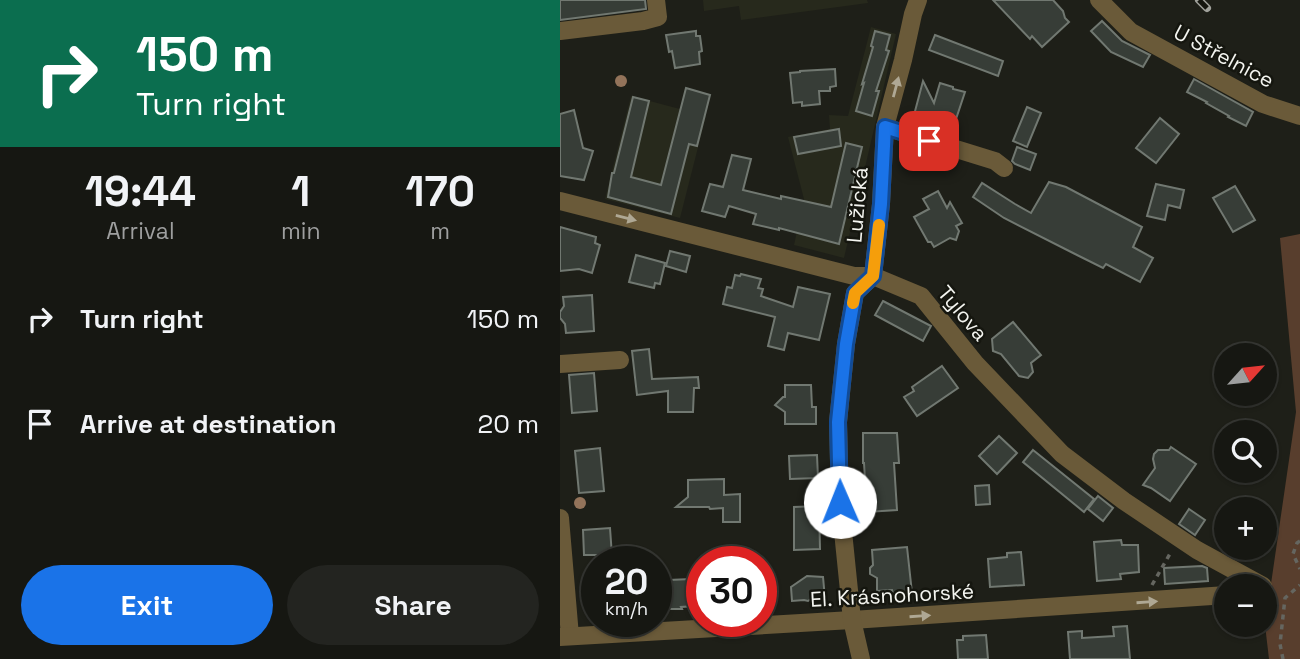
<!DOCTYPE html>
<meta charset="utf-8">
<style>
:root{--surface:#161712;--page:#232420;--text:#f1f3f6;--muted:#9e9f9f;--line:#353632;--accent:#1a73e8}
body{margin:0;font-family:"Space Grotesk",sans-serif;background:var(--page);color:var(--text);height:100vh;display:flex;flex-direction:column;font-size:26px;white-space:nowrap}
*{box-sizing:border-box;margin:0}
p{font-size:23px;color:var(--muted)}
.icon{flex:none;width:38px;height:38px;fill:none;stroke:currentColor;stroke-width:2;stroke-linecap:round;stroke-linejoin:round}
.map{position:relative;flex:1;overflow:hidden}
.side{display:flex;flex-direction:column;background:var(--surface);width:560px}
.side>*{flex:none}
.guide{background:#0b6e4f;color:#fff;overflow:hidden}
.needle{width:46px;rotate:63deg}
.tools{position:absolute;left:654px;top:343px;display:grid;gap:14px}
.tools a{display:grid;place-items:center;width:63px;height:63px;border-radius:50%;background:var(--surface);box-shadow:0 2px 5px #0004,0 0 0 2px var(--line);font-size:35px}
.speed{position:absolute;left:21px;top:546px;display:flex;gap:14px;font-size:35px;font-weight:700;text-align:center}
.speed>*{display:grid;place-content:center;width:91px;height:91px;border-radius:50%;background:var(--surface);box-shadow:0 2px 5px #0004,0 0 0 2px var(--line);line-height:1}
.speed small{font-size:18px;font-weight:400}
.speed .limit{border:10px solid #d22;background:#fff;color:#111}
.pin{position:absolute;display:grid;place-items:center;width:60px;height:60px;color:#fff;margin:-30px;border-radius:14px;box-shadow:0 4px 10px #0006}
.me{position:absolute;width:77px;margin:-38px;rotate:359deg;stroke-linejoin:round;filter:drop-shadow(0 0 5px #0008)}
.turn{display:flex;align-items:center;gap:24px;height:147px;padding:0 21px;font-size:32px}
.turn .icon{width:91px;height:91px;stroke-width:2.5}
.turn b{display:block;font-size:49px;line-height:60px}
.eta{display:flex;justify-content:space-evenly;align-items:center;height:119px;text-align:center}
.eta b{font-size:42px;font-weight:700;line-height:49px}
.action{display:flex;gap:14px;margin-top:auto;padding:14px 21px}
.action a{flex:1;height:80px;border-radius:42px;background:var(--accent);color:#fff;font-size:28px;font-weight:700;line-height:80px;text-align:center}
.action a+a{background:var(--page);color:var(--text)}
ul{padding:0;list-style:none}
li{display:flex;align-items:center;gap:21px;height:105px;padding:0 21px}
li div{flex:1}
li b{display:block;font-size:26px}
li em{font-style:normal}
main{display:flex;flex:1;min-height:0}
.map>svg:first-child{display:block}
.built{fill:#27291c}
.green{fill:#583e2d}
.building{fill:#373d37;stroke:#717871;stroke-width:2}
.lines{fill:none;stroke-linecap:round;stroke-linejoin:round}
.path{stroke:#656660;stroke-width:3.5;stroke-dasharray:5 5;stroke-linecap:butt}
.minor{stroke:#6a5a39;stroke-width:18}
.rail-casing{stroke:#a0a19b;stroke-width:8}
.rail{stroke:#15160f;stroke-width:5;stroke-dasharray:16;stroke-linecap:butt}
.tree{fill:#93735a}
.oneway{fill:#afa894}
.route-casing{stroke:#114b97;stroke-width:18}
.route{stroke:#1a73e8;stroke-width:12}
.slow{stroke:#f59e0b;stroke-width:12}
.labels{text-anchor:middle;dominant-baseline:central;stroke-width:5;stroke-linejoin:round;paint-order:stroke}
.street-label{font-size:21px;fill:#f4f5f0;stroke:#15160f}
</style>
<main>
<section class="side">
<div class="guide">
<div class="turn"><svg class="icon" aria-label="right" viewBox="0 0 24 24"><path d="M7 20v-9h11M14 6l5 5-5 5"/></svg><div><b>150 m</b>Turn right</div></div>
</div>
<div class="eta">
<div><b>19:44</b><p>Arrival</p></div>
<div><b>1</b><p>min</p></div>
<div><b>170</b><p>m</p></div>
</div>
<ul>
<li><svg class="icon" aria-label="right" viewBox="0 0 24 24"><path d="M7 20v-9h11M14 6l5 5-5 5"/></svg><div><b>Turn right</b></div><em>150 m</em></li>
<li><svg class="icon" aria-label="arrive" viewBox="0 0 24 24"><path d="M6 21V4h12l-3 4 3 4H6"/></svg><div><b>Arrive at destination</b></div><em>20 m</em></li>
</ul>
<div class="action"><a>Exit</a><a>Share</a></div>
</section>
<div class="map">
<svg width="740" height="659" viewBox="0 0 740 659">
<rect width="100%" height="100%" fill="#1e1f18"/>
<g class="built">
<polygon points="143,0 307,0 308,3 181,20 179,6 144,11"/>
<polygon points="311,27 336,34 284,258 234,245 244,199 228,137 270,129 269,115 288,116"/>
<polygon points="71,96 146,116 120,218 45,199"/>
</g>
<polygon class="green" points="740,234 740,659 709,659 705,625 736,412 720,238"/>
<g class="building">
<polygon points="0,0 85,0 86,9 0,20"/>
<polygon points="433,0 493,0 503,11 505,18 509,22 482,47 472,36 470,39"/>
<polygon points="542,21 562,41 590,55 583,67 551,52 531,31"/>
<polygon points="136,31 136,36 140,36 142,51 139,52 140,64 115,68 112,51 109,52 106,35"/>
<polygon points="315,31 330,35 326,50 329,51 316,91 319,91 312,116 296,111 304,83 302,84 313,47 311,46"/>
<polygon points="375,35 443,61 438,76 369,50"/>
<polygon points="275,69 276,86 270,87 270,91 259,91 260,104 242,106 242,102 233,103 230,73 240,72 240,71"/>
<polygon points="634,79 693,112 686,126 668,117 669,116 646,103 647,102 627,92"/>
<polygon points="363,81 374,103 380,83 393,87 393,89 405,92 395,122 382,119 385,123 375,121 368,125 369,119 354,115"/>
<polygon points="126,88 150,95 137,146 129,144 111,214 48,197 52,173 54,173 73,97 89,101 71,177 101,185"/>
<polygon points="467,107 481,113 467,147 453,141"/>
<polygon points="14,110 23,148 33,151 24,180 0,176 0,114"/>
<polygon points="600,118 619,134 596,163 576,148"/>
<polygon points="279,129 281,146 238,154 234,137"/>
<polygon points="286,143 302,147 279,244 219,228 219,230 193,224 196,214 169,206 165,217 142,211 150,184 163,187 172,155 191,159 183,190 221,199 221,196 271,207"/>
<polygon points="457,147 476,154 470,170 455,164 452,161"/>
<polygon points="489,182 506,187 582,227 573,247 593,258 580,282 546,264 543,268 517,255 444,218 413,197 422,183 455,204 471,213"/>
<polygon points="596,184 624,190 620,208 608,205 605,220 587,216"/>
<polygon points="675,186 695,220 673,232 653,198"/>
<polygon points="378,191 387,208 390,202 402,223 396,226 399,231 396,240 390,238 374,247 371,242 368,242 354,217 369,209 363,199"/>
<polygon points="0,227 36,237 35,243 40,245 32,273 19,269 0,271"/>
<polygon points="110,251 130,256 126,272 106,266"/>
<polygon points="76,255 105,263 100,284 95,283 94,288 69,282"/>
<polygon points="181,274 201,279 198,288 203,289 201,296 233,307 238,287 270,294 259,340 228,333 224,350 208,346 215,317 163,304 167,287 172,288 175,275 180,276"/>
<polygon points="32,295 34,331 6,333 5,324 0,318 0,312 4,306 3,297"/>
<polygon points="323,301 371,326 363,341 315,315"/>
<polygon points="453,322 481,355 471,363 473,372 468,378 459,376 441,354 433,351 432,339"/>
<polygon points="89,349 92,379 138,377 139,388 134,388 133,412 108,412 108,391 77,395 72,351"/>
<polygon points="382,366 398,388 357,416 344,397 354,391 352,387"/>
<polygon points="34,373 37,411 12,413 9,375"/>
<polygon points="225,385 251,385 252,407 256,407 256,424 225,424 225,412 215,405 223,397 225,397"/>
<polygon points="303,433 337,433 339,463 334,463 337,510 307,512 304,463 303,463"/>
<polygon points="439,436 457,453 437,474 419,456"/>
<polygon points="611,447 636,464 610,501 591,488 583,485 595,468 593,459 594,454 598,450 609,450"/>
<polygon points="40,448 44,491 19,493 15,451"/>
<polygon points="473,450 534,499 524,512 463,462"/>
<polygon points="257,455 258,478 230,479 229,456"/>
<polygon points="164,479 164,495 180,494 180,522 163,522 163,508 150,509 149,507 116,507 128,497 128,480"/>
<polygon points="429,485 430,504 416,505 415,486"/>
<polygon points="538,496 553,508 543,521 528,509"/>
<polygon points="259,506 260,549 234,550 234,507"/>
<polygon points="629,509 645,520 635,535 619,524"/>
<polygon points="50,528 52,556 38,557 38,555 24,555 23,530"/>
<polygon points="561,540 562,545 578,545 579,572 560,574 561,579 537,581 534,542"/>
<polygon points="347,547 352,593 333,594 332,590 317,591 317,578 310,574 310,568 313,565 312,550"/>
<polygon points="461,552 464,585 430,587 428,559 447,557 447,553"/>
<polygon points="642,566 647,568 648,581 605,584 604,568"/>
<polygon points="247,576 263,577 265,599 251,599 248,601 244,600 232,601 231,587"/>
<polygon points="131,579 132,583 134,583 136,606 121,607 122,609 106,609 105,592 109,591 109,580"/>
<polygon points="567,626 570,659 510,659 508,632 522,631 522,638 554,636 553,627"/>
<polygon points="426,635 428,659 398,659 397,640 403,640 403,636"/>
</g>
<g class="lines">
<g class="path">
<polyline points="740,541 737,543 733,554 740,569"/>
<polyline points="592,585 611,552"/>
<polyline points="723,659 720,644 725,598 740,585"/>
</g>
<g class="minor">
<polyline points="539,0 571,32 703,104 740,116"/>
<polyline points="0,31 83,21 98,17 96,0"/>
<polyline points="325,127 435,161 444,168"/>
<polyline points="0,201 294,276 313,276 361,296 415,363 502,454 564,501 637,550 703,586"/>
<polyline points="0,364 60,360"/>
<polyline points="0,518 10,636"/>
<polyline points="0,637 292,620 667,595"/>
<polyline points="301,659 292,620 280,502 278,422 286,344 295,293 313,276 321,204 325,127 343,60 353,14 358,0"/>
</g>
<g class="rail-casing">
<polyline id="rail" points="639,0 647,8"/>
</g>
<use href="#rail" class="rail"/>
</g>
<g class="tree">
<circle cx="61" cy="81" r="6"/>
<circle cx="20" cy="503" r="6"/>
</g>
<defs><path id="oneway-solid" d="M-6-.8H1V-3.2L6.5 0L1 3.2V.8H-6Z" transform="scale(1.75)"/></defs>
<g class="oneway">
<use href="#oneway-solid" transform="translate(336 87) rotate(-75)"/>
<use href="#oneway-solid" transform="translate(66 218) rotate(14)"/>
<use href="#oneway-solid" transform="translate(587 602) rotate(-4)"/>
<use href="#oneway-solid" transform="translate(360 616) rotate(-4)"/>
</g>
<g class="lines">
<g class="route-casing">
<polyline id="route" points="280,502 278,422 286,344 295,293 313,276 321,204 325,127 369,141"/>
</g>
<use href="#route" class="route"/>
<polyline class="slow" points="293,303 295,293 313,276 319,225"/>
</g>
<g class="labels">
<g class="street-label">
<text transform="translate(664 56) rotate(28)">U Střelnice</text>
<text transform="translate(297 205) rotate(-85)">Lužická</text>
<text transform="translate(403 313) rotate(50)">Tylova</text>
<text transform="translate(332 595) rotate(-3)">El. Krásnohorské</text>
</g>
</g>
</svg>
<div class="tools">
<a><svg class="needle" viewBox="-14 -14 28 28"><path d="M0-13l5 13h-10z" fill="#e53935"/><path d="M0 13l5-13h-10z" fill="#9e9f9f"/></svg></a>
<a><svg class="icon" aria-label="search" viewBox="0 0 24 24"><circle cx="10" cy="10" r="6"/><path d="M15 15l6 6"/></svg></a>
<a>+</a>
<a>−</a>
</div>
<div class="speed"><div>20<small>km/h</small></div><div class="limit">30</div></div>
<div class="pin" style="left:369px;top:141px;background:#d93025"><svg class="icon" aria-label="arrive" viewBox="0 0 24 24"><path d="M6 21V4h12l-3 4 3 4H6"/></svg></div>
<svg class="me" style="left:280px;top:502px" viewBox="-20 -20 40 40"><circle r="19" fill="#fff"/><path d="M0-13L10 11 0 6-10 11z" fill="#1a73e8"/></svg>
</div>
</main>
